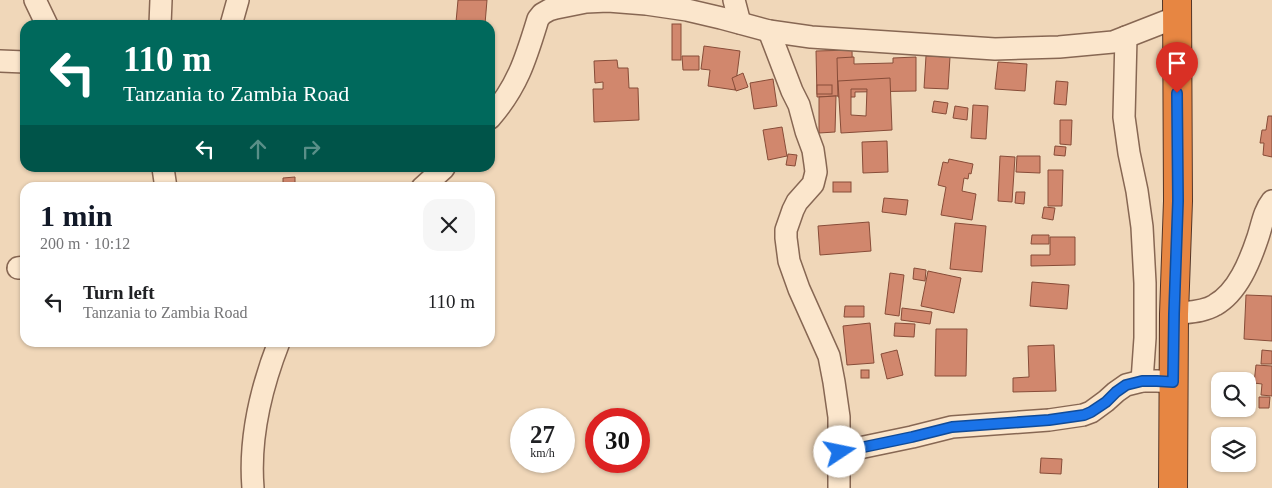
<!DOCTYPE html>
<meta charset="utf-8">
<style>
:root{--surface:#fff;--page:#f6f6f6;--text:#202124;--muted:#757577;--accent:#111827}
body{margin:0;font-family:Georgia,serif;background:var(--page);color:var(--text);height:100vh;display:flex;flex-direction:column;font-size:19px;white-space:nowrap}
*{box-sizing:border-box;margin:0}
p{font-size:16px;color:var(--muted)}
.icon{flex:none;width:28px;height:28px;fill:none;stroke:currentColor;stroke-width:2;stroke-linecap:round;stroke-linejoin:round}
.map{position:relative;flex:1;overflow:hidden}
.details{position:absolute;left:20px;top:182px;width:475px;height:165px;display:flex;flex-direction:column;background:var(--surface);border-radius:15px;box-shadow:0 1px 4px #0004}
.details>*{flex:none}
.banner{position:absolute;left:20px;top:20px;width:475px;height:152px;border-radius:15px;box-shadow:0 1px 4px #0004;background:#00695c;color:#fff;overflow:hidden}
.fabs{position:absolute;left:1211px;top:372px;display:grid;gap:10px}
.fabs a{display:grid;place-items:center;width:45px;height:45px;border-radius:10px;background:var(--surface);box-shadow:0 1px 4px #0004;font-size:25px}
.speed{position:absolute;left:510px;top:408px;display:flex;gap:10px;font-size:25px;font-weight:700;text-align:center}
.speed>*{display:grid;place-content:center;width:65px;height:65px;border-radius:50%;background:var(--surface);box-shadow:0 1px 4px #0004;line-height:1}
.speed small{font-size:12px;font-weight:400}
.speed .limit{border:8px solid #d22;background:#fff;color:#111}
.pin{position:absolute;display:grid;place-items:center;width:42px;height:42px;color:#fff;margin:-51px -21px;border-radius:50% 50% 50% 0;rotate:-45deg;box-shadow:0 0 5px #0007}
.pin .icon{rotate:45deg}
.me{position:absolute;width:55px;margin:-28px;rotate:79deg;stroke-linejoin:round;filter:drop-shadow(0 0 4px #0008)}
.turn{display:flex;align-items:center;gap:18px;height:105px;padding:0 20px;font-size:22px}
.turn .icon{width:65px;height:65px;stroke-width:2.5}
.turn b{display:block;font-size:35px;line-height:42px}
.lanes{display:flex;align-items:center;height:48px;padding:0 20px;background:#0003;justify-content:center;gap:25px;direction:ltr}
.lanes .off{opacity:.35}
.round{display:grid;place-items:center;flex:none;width:52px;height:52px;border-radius:15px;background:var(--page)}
.summary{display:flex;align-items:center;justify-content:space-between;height:85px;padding:0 20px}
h1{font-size:30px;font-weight:600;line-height:38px;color:var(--accent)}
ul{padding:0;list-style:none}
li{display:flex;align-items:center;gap:15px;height:70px;padding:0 20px}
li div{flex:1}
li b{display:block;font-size:19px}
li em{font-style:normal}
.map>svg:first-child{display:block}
.building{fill:#d1876d;stroke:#874c38;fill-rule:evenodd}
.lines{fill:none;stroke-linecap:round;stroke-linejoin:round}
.street-casing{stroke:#876753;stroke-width:24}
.highway-casing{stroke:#543628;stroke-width:30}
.street{stroke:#fbe6cc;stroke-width:21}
.highway{stroke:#e78642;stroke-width:28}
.route-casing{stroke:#114b97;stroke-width:12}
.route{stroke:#1a73e8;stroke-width:9}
</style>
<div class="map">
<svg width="1272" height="488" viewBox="0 0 1272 488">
<rect width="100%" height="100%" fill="#f0d7b9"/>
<g class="building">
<polygon points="458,0 487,0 485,24 456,22"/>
<rect x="672" y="24" width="9" height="36"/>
<polygon points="704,46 740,51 735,90 708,86 710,70 701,69"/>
<polygon points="852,50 853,95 817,97 816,51"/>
<polygon points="682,56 699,56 699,70 683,70"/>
<polygon points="926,56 950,57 948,89 924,88"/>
<polygon points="854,57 854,64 893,63 893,58 916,57 916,91 855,92 855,97 838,97 837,58"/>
<polygon points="617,60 618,68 628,68 629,88 638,88 639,120 594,122 593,89 603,89 603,82 595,83 594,61"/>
<polygon points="998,62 1027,64 1025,91 995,89"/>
<polygon points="743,73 748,87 736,91 732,78"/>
<path d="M 890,78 L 892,130 L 841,133 L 838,81 ZM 851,89 L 867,89 L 866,116 L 851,115 Z"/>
<polygon points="773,79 777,106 754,109 750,83"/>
<polygon points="1056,81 1068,82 1066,105 1054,104"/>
<rect x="817" y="85" width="15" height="9"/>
<polygon points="836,96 835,132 819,133 819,97"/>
<polygon points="934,101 948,103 946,114 932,112"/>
<polygon points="973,105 988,106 986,139 971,138"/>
<polygon points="955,106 968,108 967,120 953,118"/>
<polygon points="1268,116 1272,116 1272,157 1263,155 1264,143 1260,143 1262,130 1266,130"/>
<polygon points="1060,120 1072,120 1071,145 1060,144"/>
<polygon points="782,127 787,156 768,160 763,130"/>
<polygon points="887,141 888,172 863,173 862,142"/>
<polygon points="1055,146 1066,147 1065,156 1054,155"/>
<polygon points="788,154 797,155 795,166 786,165"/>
<polygon points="1000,156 1015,157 1012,202 998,201"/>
<polygon points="1017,156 1040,156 1040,173 1016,172"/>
<polygon points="949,159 973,164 971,174 969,173 968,179 964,178 962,191 976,194 972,220 941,215 946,187 938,185 943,162 948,163"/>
<polygon points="1048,170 1063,170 1062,206 1048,206"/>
<polygon points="295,177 295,188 283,188 283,178"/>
<rect x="833" y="182" width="18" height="10"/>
<polygon points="1016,192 1025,192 1024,204 1015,203"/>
<polygon points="884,198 908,200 906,215 882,212"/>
<polygon points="1044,207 1055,208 1053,220 1042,218"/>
<polygon points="869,222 871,251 820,255 818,226"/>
<polygon points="955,223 986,226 982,272 950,269"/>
<polygon points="1032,235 1049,235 1049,244 1031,244"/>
<polygon points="1050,237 1075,237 1075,265 1031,266 1031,255 1050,255"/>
<polygon points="914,268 926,270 925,281 913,279"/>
<polygon points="928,271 961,278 954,313 921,306"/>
<polygon points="890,273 904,275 899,316 885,314"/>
<polygon points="1032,282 1069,285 1067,309 1030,306"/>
<polygon points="1246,295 1272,296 1272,341 1244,339"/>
<polygon points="845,306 864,306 864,317 844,317"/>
<polygon points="902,308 932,312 930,324 901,320"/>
<polygon points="870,323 874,363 847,365 843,326"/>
<polygon points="895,323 915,324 914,337 894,336"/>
<polygon points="936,329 967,329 966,376 935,376"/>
<polygon points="1054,345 1056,391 1013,392 1013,378 1029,377 1028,346"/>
<polygon points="897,350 903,375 887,379 881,354"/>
<polygon points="1262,350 1272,351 1272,364 1261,364"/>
<polygon points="1256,365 1272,366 1272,396 1261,395 1262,384 1254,383"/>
<rect x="861" y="370" width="8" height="8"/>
<polygon points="1259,397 1270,397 1269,408 1259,408"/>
<polygon points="1041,458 1062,459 1061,474 1040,473"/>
</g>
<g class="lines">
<g class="street-casing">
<g id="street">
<polyline points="35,0 47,25"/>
<polyline points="734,0 740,23"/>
<polyline points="160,25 161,0"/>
<polyline points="231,25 238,0"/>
<polyline points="769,31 792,91 799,105 806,131 813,150 815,164 816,172 813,184 797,202 793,210 786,230 786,238 789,261 799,289 829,356 834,382 839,417 839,488"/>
<polyline points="1126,37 1124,117 1129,153 1137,191 1142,227 1145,283 1145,338 1142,381"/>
<polyline points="0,61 25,62"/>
<path d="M 490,118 C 518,86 526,58 538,19 L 542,14 L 549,10 L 556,8 L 586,2 L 608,1 L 646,4 L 687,10 L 721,18 L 769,31 L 811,37 L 995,49 L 1059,47 L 1113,42 L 1177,17"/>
<polyline points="163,168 166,188"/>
<polyline points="422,188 444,168"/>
<polyline points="18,268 25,267"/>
<path d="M 1174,314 C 1187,312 1204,312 1215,305 C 1238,292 1250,261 1258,237 C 1262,225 1264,211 1272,201"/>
<polyline points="840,452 912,437 952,427 1049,420 1083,415 1091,412 1106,401 1116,392 1126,385 1142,381 1157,381 1173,382"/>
<path d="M 253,488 C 249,439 261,388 279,342"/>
</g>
</g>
<g class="highway-casing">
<polyline id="highway" points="1173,488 1174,314 1178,201 1177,0"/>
</g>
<use href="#street" class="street"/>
<use href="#highway" class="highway"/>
</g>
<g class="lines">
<g class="route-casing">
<polyline id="route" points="840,452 912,437 952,427 1049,420 1084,415 1091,412 1106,402 1116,392 1126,385 1142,381 1157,381 1173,382 1174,314 1178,201 1177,93"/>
</g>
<use href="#route" class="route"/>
</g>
</svg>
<div class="fabs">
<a><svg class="icon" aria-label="search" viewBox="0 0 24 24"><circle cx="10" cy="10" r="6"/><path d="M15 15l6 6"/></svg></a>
<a><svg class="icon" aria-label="layers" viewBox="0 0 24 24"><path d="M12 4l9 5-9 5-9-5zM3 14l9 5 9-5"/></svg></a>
</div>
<div class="speed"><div>27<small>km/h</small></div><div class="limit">30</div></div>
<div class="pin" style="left:1177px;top:93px;background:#d93025"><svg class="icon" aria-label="arrive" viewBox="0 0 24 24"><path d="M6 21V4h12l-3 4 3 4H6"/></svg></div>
<svg class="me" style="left:840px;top:452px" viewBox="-20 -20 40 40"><circle r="19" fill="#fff"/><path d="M0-13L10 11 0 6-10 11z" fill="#1a73e8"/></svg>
<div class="banner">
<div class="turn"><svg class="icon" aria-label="left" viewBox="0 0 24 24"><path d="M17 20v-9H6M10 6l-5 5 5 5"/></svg><div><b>110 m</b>Tanzania to Zambia Road</div></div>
<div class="lanes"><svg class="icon" aria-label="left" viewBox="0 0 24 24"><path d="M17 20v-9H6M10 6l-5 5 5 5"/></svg><svg class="icon off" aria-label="ahead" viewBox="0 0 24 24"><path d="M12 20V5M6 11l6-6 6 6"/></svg><svg class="icon off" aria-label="right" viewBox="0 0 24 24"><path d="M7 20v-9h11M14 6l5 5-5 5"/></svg></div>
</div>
<section class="details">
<div class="summary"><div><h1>1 min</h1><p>200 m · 10:12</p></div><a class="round"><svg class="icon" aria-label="close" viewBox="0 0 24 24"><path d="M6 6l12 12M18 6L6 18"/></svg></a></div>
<ul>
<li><svg class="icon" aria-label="left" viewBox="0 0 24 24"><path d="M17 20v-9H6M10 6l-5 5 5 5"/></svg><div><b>Turn left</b><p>Tanzania to Zambia Road</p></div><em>110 m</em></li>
</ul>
</section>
</div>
